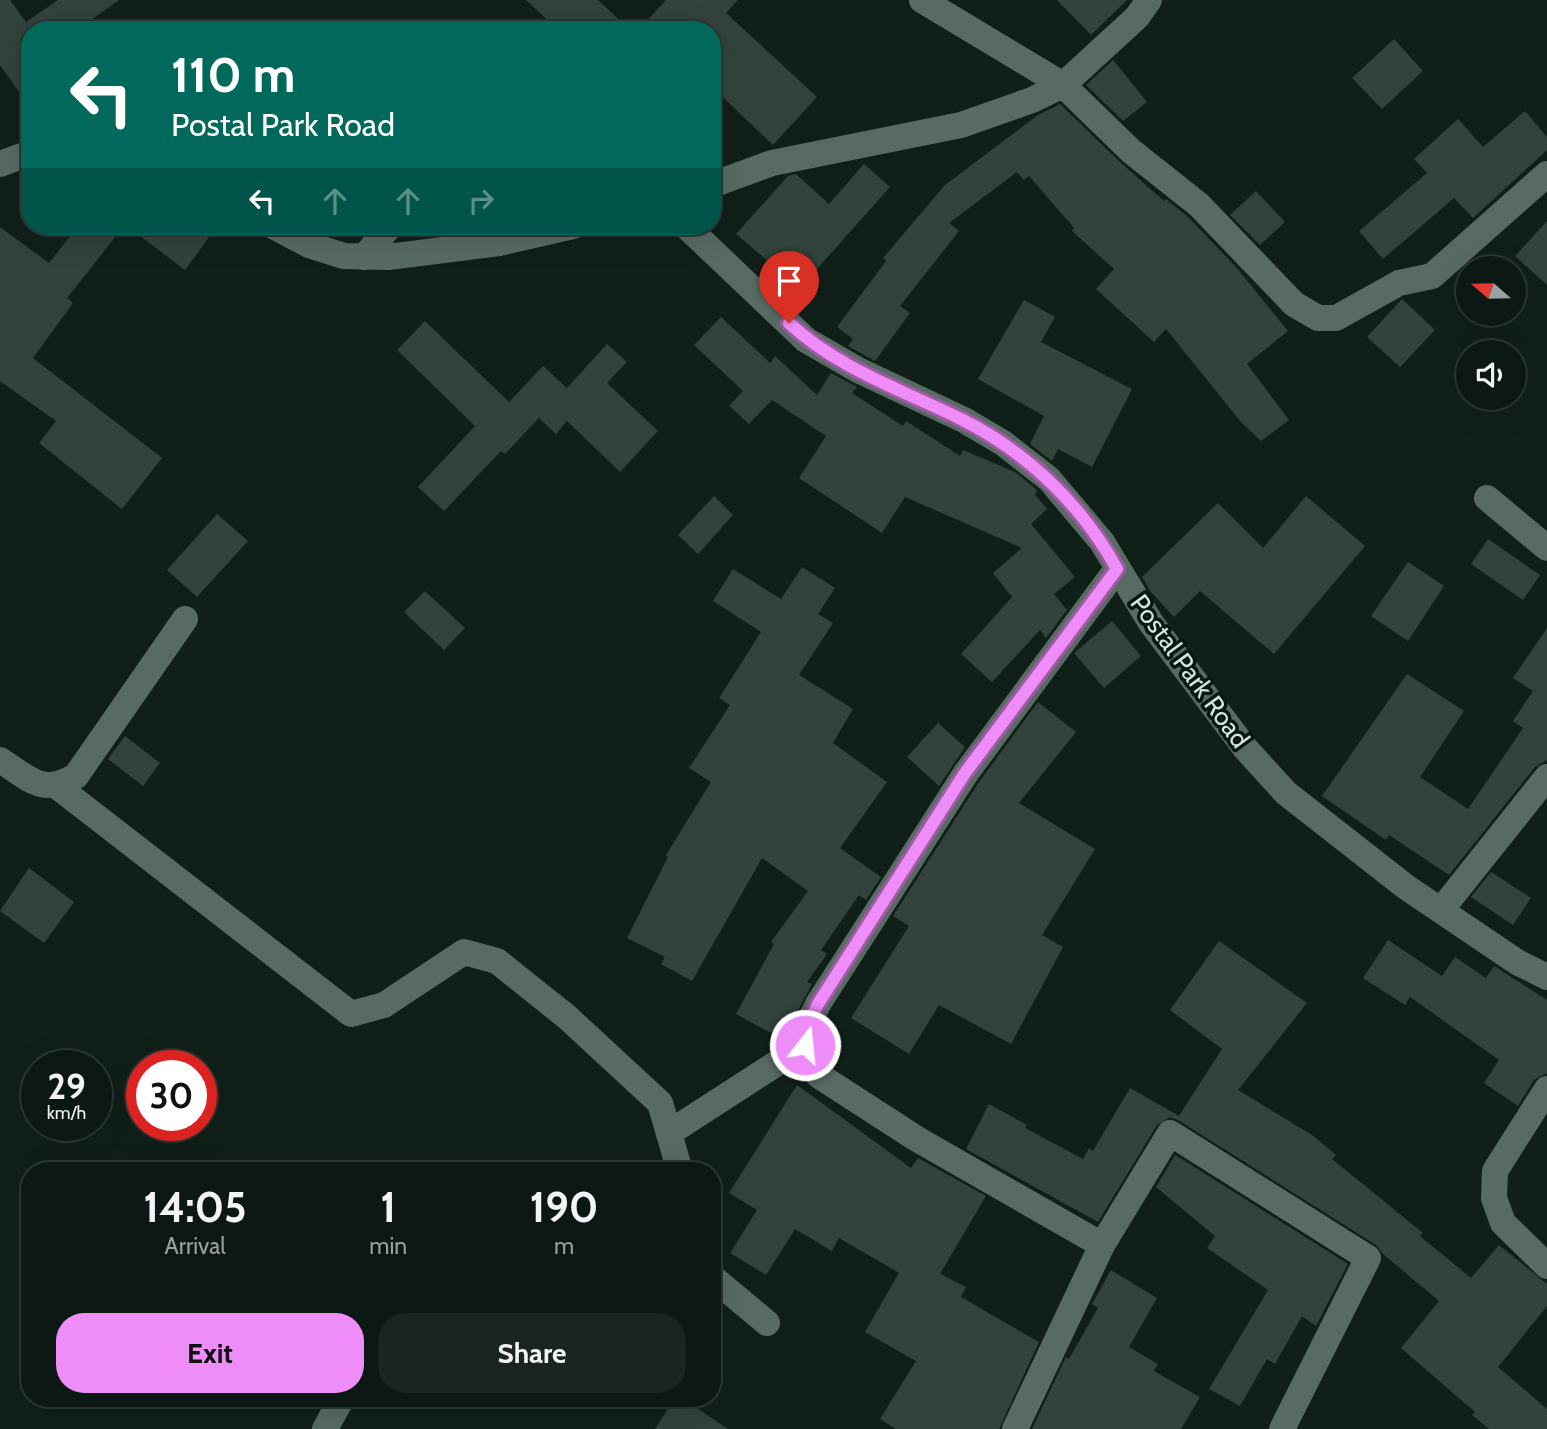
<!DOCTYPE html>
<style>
:root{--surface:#0c1813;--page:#1a2521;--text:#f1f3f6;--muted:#9aa0a0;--line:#2c3733;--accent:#ee8cf8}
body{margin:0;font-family:Cabin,sans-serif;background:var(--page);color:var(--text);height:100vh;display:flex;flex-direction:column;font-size:26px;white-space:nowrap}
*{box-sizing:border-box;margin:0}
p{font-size:23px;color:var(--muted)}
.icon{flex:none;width:38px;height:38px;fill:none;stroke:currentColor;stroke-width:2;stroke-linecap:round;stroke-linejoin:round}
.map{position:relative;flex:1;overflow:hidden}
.side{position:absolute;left:21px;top:1162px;width:700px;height:245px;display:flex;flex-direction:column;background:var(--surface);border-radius:28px;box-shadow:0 7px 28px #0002,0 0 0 2px var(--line)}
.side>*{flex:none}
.guide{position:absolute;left:21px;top:21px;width:700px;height:214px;border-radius:28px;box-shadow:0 7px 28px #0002,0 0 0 2px var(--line);background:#00695c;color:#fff;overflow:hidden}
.needle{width:46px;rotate:290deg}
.fabs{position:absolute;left:1456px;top:256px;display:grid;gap:14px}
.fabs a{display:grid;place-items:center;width:70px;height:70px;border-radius:50%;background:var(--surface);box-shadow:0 7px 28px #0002,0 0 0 2px var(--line);font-size:35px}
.speed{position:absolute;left:21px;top:1050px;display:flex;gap:14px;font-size:35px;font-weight:700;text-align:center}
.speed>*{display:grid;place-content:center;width:91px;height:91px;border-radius:50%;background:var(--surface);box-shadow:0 7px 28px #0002,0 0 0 2px var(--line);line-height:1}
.speed small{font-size:18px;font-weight:400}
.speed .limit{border:10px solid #d22;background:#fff;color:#111}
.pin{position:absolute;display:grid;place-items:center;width:60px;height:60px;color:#fff;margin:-72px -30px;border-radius:50% 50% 50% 0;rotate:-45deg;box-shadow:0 0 7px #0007}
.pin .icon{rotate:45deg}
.me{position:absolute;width:77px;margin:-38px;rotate:16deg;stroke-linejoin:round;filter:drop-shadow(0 0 5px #0008)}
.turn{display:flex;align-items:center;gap:24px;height:147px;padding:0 35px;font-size:32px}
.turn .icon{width:91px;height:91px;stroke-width:2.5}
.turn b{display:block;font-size:49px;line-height:60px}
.lanes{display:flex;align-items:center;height:66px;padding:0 35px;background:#0003;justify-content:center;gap:35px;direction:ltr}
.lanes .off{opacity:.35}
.eta{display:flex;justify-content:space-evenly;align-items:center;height:119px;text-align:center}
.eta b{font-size:42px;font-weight:700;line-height:49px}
.button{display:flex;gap:14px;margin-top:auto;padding:14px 35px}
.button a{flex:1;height:80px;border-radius:28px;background:var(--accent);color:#111;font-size:28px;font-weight:700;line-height:80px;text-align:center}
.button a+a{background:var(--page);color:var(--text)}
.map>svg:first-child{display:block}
.building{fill:#32433b}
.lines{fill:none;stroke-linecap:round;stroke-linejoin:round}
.minor{stroke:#586b62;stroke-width:26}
.route-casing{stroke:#9b5ba1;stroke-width:18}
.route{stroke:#ee8cf8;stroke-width:12}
.labels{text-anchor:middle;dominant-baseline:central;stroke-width:7;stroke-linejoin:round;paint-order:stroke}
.street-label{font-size:26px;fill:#d8e3de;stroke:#071711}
</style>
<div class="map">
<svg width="1547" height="1429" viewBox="0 0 1547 1429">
<rect width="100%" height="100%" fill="#102019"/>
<g class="building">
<polygon points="0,0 10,0 26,22 58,0 119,0 77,30 30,30 30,107 0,65"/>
<polygon points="526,0 598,0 630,30 558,30"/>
<polygon points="666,0 738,0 726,13 817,97 773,145 712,87 712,30 638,30"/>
<polygon points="1057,0 1127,0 1091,35"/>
<polygon points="1394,39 1423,71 1382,109 1352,78"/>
<polygon points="1113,60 1147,102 1123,121 1086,85"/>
<polygon points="1060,104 1121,163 1164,201 1166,199 1188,217 1236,267 1288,331 1247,364 1289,420 1261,441 1241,422 1166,329 1154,342 1096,289 1114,269 1072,231 1074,228 1029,176 1024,180 1017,172 949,223 959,231 900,306 910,313 875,361 848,346 853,339 837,327 886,261 883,258 945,185 1038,115"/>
<polygon points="1525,111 1547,137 1547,150 1473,218 1454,198 1383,259 1359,231 1427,173 1414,159 1458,119 1483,147"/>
<polygon points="864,164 890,187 800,288 736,234 788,176 796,174 829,204"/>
<polygon points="1256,191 1285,222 1260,245 1230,215"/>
<polygon points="1547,221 1547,285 1515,256"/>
<polygon points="78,226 124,226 67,298 73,303 33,358 162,458 122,509 39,443 56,421 0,381 0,227 49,263"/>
<polygon points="127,226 217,226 185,270"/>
<polygon points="1402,299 1435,330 1400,367 1367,337"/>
<polygon points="1024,300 1055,317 1041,342 1132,389 1092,467 1058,449 1052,461 1030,444 1044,416 978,379"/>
<polygon points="721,317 770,363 775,356 817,395 831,373 857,387 852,393 903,426 906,421 960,456 963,450 1015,472 1037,490 1035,495 1047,509 1031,524 1075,577 1054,594 1067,610 1046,638 1040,630 992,682 961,654 1012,597 993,573 1022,548 905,497 882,533 799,478 826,436 772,400 749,424 729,406 743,391 694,345"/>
<polygon points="425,321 509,402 543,366 567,388 607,344 627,362 607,383 658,431 620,472 567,421 556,434 539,418 505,454 501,451 444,511 418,487 475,426 397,350"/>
<polygon points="714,496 733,515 698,554 678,535"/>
<polygon points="1306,496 1365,546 1274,654 1200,591 1174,617 1151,592 1142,577 1218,503 1263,548"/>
<polygon points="217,514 248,541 197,597 167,570"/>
<polygon points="1488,539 1540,575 1523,600 1471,564"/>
<polygon points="1408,562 1444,586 1408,641 1371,616"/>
<polygon points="802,567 835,588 818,614 833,623 799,675 853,709 833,743 887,782 840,848 881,877 866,900 859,895 821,950 827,954 807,982 812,984 794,1018 791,1031 784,1040 736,1014 774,944 771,942 808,891 762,858 692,981 661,964 665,957 627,938 668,857 666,855 711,782 689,768 730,705 719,698 761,632 713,601 733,569 781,599"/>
<polygon points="425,591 465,628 444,650 404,612"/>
<polygon points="1112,621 1141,656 1104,688 1074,653"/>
<polygon points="1547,628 1547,760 1535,767 1449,875 1389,835 1386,840 1322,796 1407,674 1464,711 1420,777 1468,809 1523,728 1513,721 1533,691 1513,678"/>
<polygon points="1038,702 1076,732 1019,803 1095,849 1042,935 1063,947 1011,1044 939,1005 909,1054 851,1018 909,926 893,916 979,782"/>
<polygon points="938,723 965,747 939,786 907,757"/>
<polygon points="125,736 160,763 143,786 108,759"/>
<polygon points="29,868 74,902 44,943 0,911"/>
<polygon points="1491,872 1531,898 1513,925 1471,897"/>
<polygon points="1388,940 1442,976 1455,957 1486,978 1494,966 1547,1000 1547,1073 1534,1080 1518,1106 1484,1083 1499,1060 1410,997 1405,1005 1363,978"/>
<polygon points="1219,941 1307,1003 1238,1090 1312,1135 1336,1155 1332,1159 1423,1233 1420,1236 1471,1278 1499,1245 1547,1284 1547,1306 1498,1367 1547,1409 1547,1429 1489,1429 1472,1415 1475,1412 1401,1348 1439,1301 1383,1254 1376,1245 1178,1120 1170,1117 1157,1125 1098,1222 966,1149 989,1104 1027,1125 1025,1128 1083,1159 1089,1148 1093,1151 1130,1088 1179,1116 1222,1049 1170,1010"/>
<polygon points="797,1085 911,1168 918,1158 986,1196 940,1274 966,1287 961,1297 1039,1342 999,1429 896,1429 880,1419 916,1361 865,1332 899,1273 839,1238 832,1251 795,1229 766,1275 730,1253 757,1210 729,1193"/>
<polygon points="1175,1155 1348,1264 1316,1326 1302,1316 1275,1364 1267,1359 1240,1406 1209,1389 1268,1290 1207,1248 1215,1236 1156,1187"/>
<polygon points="1111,1270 1157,1298 1129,1347 1158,1364 1154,1371 1200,1397 1181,1429 1032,1429 1066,1357 1069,1359 1098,1308 1092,1304"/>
<polygon points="675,1398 682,1398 728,1429 655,1429"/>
</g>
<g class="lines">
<g class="minor">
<polyline points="922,0 1063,85 1131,151 1199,205 1294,304 1318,318 1336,318 1399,283 1432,276 1547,174"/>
<polyline points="0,164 30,153"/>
<polyline points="712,185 772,163 961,125 1032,100 1063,85 1137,17 1149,0"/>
<polyline points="273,226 309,245 344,256 388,257 499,243 573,226"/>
<polyline points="686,226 806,340 858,370 964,420 1003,443 1049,479 1102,542 1151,623 1245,748 1286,793 1406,887 1517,962 1547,977"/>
<polyline points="364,257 390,226"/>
<polyline points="1487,498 1547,548"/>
<path d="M 0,760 C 30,779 42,796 76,776 L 185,619"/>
<polyline points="58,787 351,1014 384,1005 464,952 497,961 567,1017 660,1103 680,1171"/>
<polyline points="1441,910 1547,777"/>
<polyline points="1547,1089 1495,1171 1494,1198 1503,1223 1547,1266"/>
<polyline points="669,1133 805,1045"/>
<polyline points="1102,1245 917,1139 818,1075 805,1045 808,1025 818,1004 966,773 1117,569"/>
<polyline points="712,1277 767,1323"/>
<polyline points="325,1429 342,1398"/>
<polyline points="1015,1429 1102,1245 1170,1133 1368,1258 1282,1429"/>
</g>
</g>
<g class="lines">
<g class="route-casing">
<path id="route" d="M 789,323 C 837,368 902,390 961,419 C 1027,452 1082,505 1117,569 L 965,773 L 818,1004 L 808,1025 L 805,1045"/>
</g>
<use href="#route" class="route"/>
</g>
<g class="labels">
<g class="street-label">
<text transform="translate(1190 671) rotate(54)">Postal Park Road</text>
</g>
</g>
</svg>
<div class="fabs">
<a><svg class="needle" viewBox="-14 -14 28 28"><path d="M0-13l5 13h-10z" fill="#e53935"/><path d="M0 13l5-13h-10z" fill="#9aa0a0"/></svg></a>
<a><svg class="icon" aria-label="sound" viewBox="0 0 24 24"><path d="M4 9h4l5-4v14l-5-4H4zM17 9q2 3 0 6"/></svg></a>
</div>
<div class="speed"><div>29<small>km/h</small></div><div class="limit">30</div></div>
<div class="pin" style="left:789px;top:323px;background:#d93025"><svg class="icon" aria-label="arrive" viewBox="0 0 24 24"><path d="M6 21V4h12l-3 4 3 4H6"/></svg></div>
<svg class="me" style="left:805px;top:1045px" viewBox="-20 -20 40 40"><circle r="17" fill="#ee8cf8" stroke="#fff" stroke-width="3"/><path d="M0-11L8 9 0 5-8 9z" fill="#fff"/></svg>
<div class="guide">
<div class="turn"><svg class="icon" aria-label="left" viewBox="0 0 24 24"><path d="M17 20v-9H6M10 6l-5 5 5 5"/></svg><div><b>110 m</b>Postal Park Road</div></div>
<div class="lanes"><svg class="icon" aria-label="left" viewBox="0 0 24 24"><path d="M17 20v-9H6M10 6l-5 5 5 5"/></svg><svg class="icon off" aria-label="ahead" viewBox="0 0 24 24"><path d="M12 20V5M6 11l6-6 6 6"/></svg><svg class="icon off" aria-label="ahead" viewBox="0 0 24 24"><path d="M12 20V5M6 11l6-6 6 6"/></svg><svg class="icon off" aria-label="right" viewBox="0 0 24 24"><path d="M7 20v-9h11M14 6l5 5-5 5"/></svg></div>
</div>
<section class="side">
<div class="eta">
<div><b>14:05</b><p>Arrival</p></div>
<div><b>1</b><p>min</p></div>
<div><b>190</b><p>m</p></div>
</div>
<div class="button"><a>Exit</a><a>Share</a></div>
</section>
</div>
